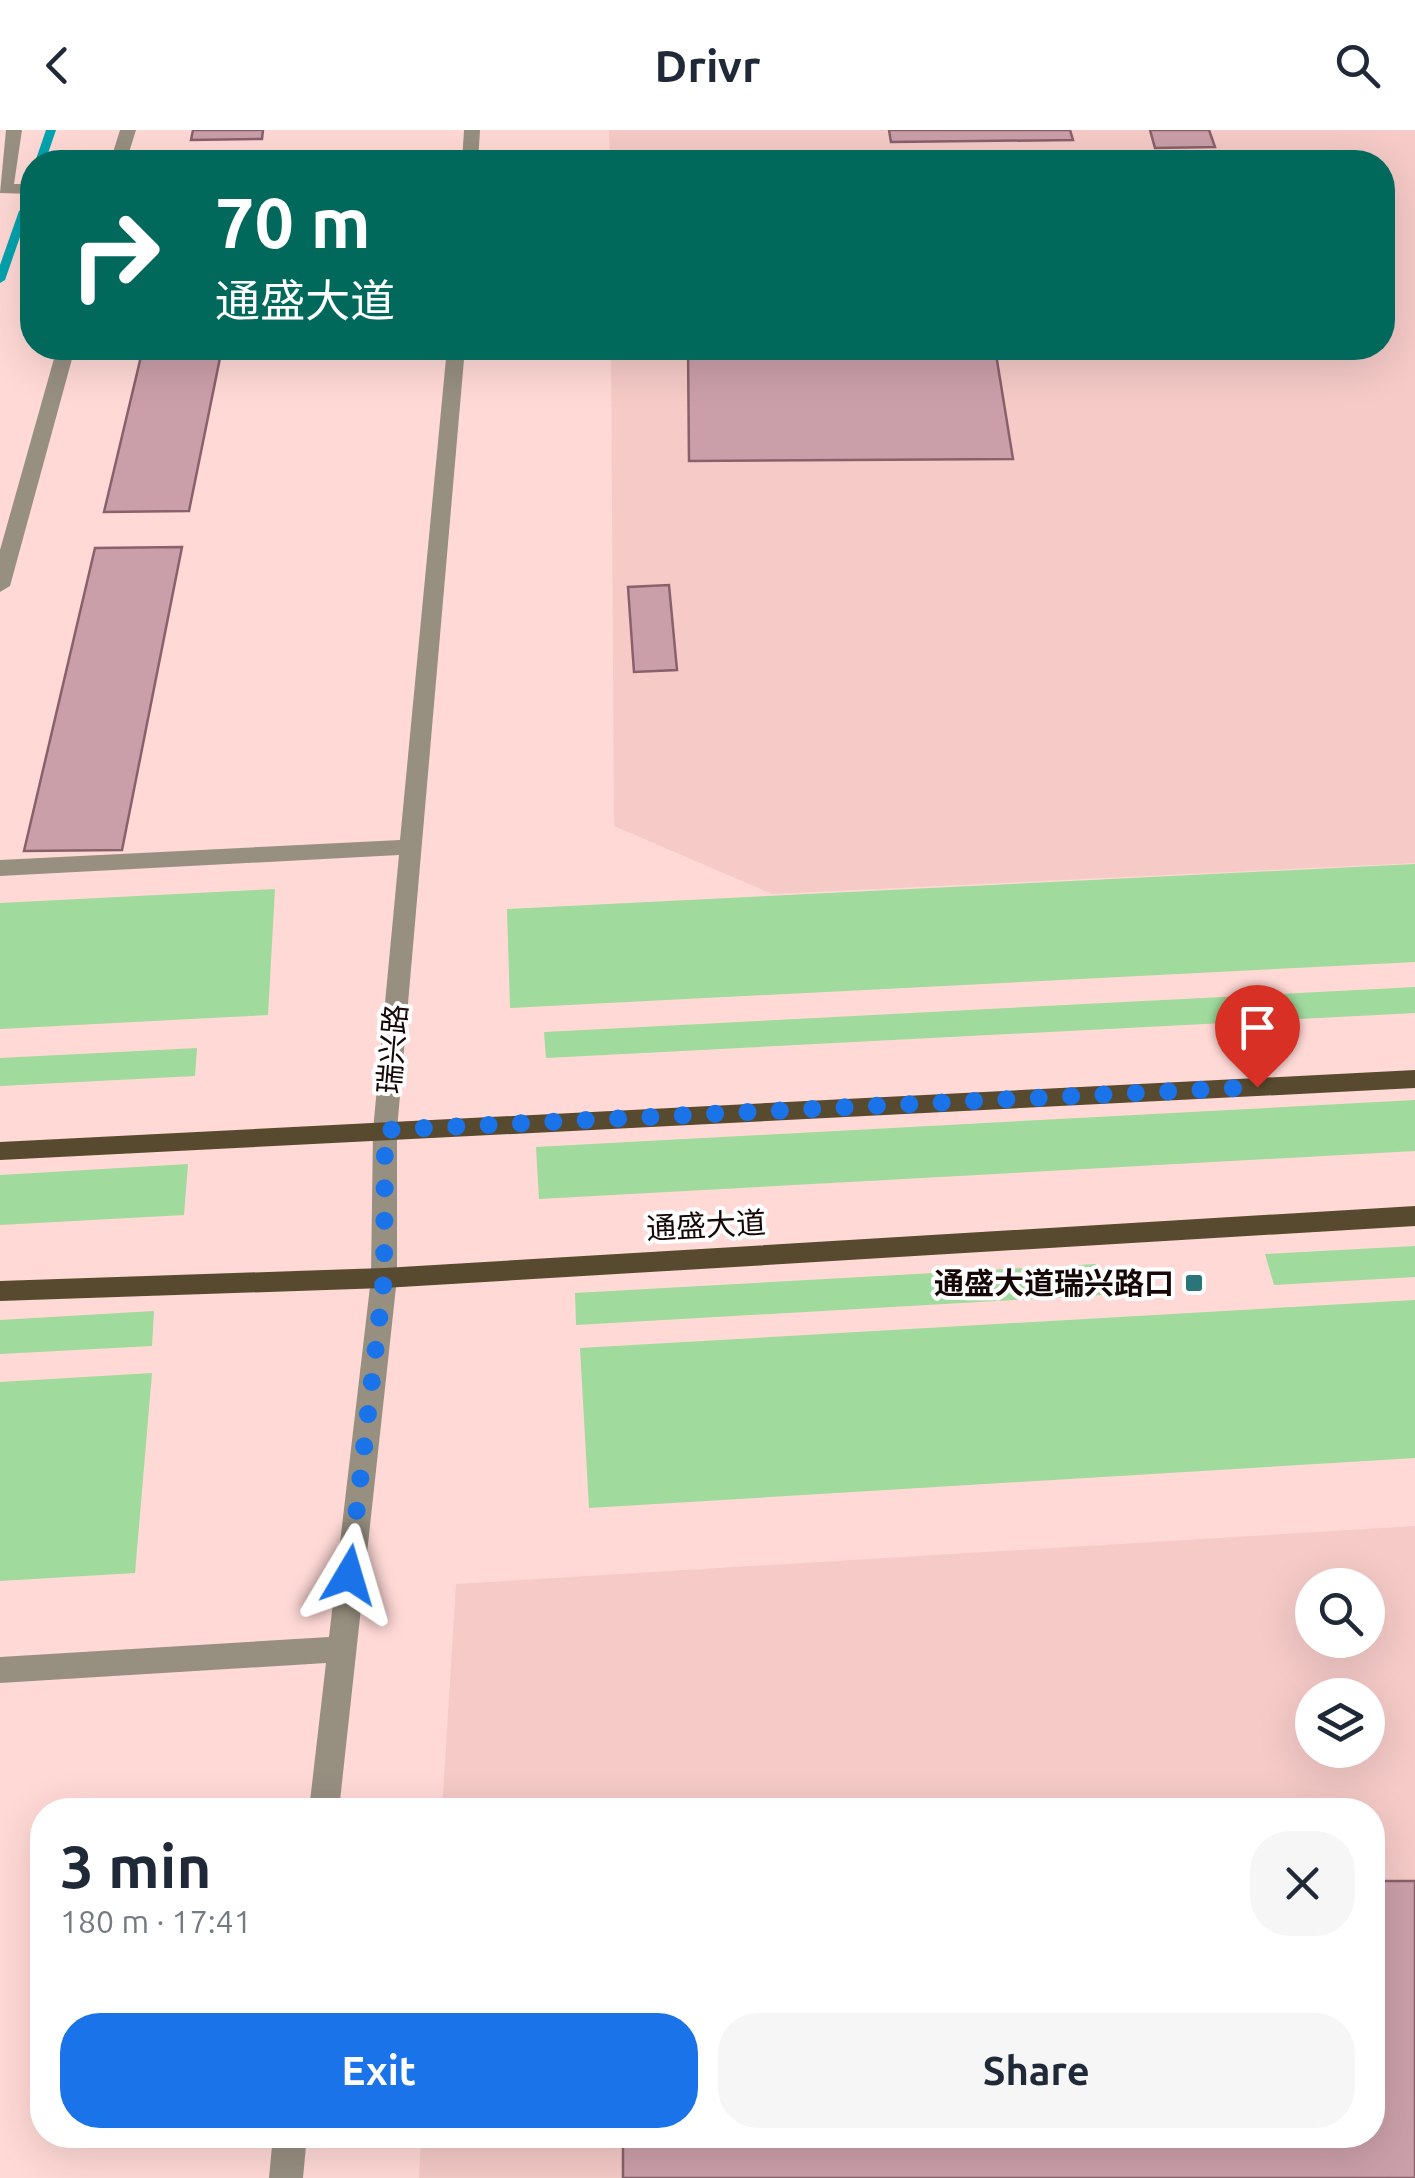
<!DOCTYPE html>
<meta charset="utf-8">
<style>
:root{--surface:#fff;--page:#f6f6f7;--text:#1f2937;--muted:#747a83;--accent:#1a73e8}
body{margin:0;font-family:Ubuntu,"Noto Sans SC",sans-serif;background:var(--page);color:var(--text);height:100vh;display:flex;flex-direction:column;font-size:38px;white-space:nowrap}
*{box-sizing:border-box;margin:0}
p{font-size:32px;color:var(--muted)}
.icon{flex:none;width:55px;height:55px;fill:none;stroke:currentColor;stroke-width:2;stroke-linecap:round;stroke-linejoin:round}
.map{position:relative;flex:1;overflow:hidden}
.sheet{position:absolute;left:30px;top:1668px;width:1355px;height:350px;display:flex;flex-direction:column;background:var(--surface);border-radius:40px;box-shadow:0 10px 40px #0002}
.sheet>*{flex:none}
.top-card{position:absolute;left:20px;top:20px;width:1375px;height:210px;border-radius:40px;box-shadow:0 10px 40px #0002;background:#00695c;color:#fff;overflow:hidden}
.tools{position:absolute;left:1295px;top:1438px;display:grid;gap:20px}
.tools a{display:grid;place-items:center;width:90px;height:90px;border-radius:50%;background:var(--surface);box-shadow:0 10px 40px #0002;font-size:50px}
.pin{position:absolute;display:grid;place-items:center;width:85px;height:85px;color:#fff;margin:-102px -42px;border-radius:50% 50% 50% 0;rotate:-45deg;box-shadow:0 0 10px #0007}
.pin .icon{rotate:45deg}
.me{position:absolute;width:110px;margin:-55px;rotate:7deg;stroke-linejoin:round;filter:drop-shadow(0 0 8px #0008)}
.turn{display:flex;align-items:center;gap:35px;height:210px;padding:0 30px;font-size:45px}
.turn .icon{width:130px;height:130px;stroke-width:2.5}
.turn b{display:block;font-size:70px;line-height:85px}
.round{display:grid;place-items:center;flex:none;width:105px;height:105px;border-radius:40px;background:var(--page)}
.summary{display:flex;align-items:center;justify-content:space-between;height:170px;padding:0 30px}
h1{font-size:60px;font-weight:700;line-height:75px}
.button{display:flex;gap:20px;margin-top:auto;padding:20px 30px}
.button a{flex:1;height:115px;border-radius:40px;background:var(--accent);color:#fff;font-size:40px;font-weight:700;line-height:115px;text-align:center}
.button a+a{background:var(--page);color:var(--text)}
header{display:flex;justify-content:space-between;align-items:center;height:130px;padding:0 30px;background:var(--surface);font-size:45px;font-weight:700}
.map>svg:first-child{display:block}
.built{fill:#f5cac7;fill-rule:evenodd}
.green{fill:#a0da9d}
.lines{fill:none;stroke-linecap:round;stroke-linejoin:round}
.stream{fill:#04a3ae;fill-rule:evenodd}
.building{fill:#cb9fa9;stroke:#88616a;stroke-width:2.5}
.minor{fill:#978f80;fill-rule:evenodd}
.major{fill:#584a2f;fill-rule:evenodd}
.route{stroke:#1a73e8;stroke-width:18;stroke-dasharray:0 32.4}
.poi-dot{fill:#2a747a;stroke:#fff;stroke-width:4}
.labels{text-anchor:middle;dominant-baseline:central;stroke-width:8;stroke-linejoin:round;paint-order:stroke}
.street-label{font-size:30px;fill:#160807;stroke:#fff}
.poi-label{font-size:30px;font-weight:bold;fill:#160807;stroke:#fff;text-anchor:end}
</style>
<header><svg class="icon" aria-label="back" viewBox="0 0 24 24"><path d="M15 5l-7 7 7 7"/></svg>Drivr<svg class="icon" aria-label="search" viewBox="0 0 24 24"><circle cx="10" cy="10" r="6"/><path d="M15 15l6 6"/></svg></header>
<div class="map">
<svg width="1415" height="2048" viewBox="0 0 1415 2048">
<rect width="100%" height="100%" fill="#ffd9d6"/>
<g class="built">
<polygon points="609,0 1415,0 1415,733 772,764 614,696 611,218 1382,218 1382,32 610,32"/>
<path d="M 1415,1396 L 1415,2048 L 419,2048 L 421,2005 L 1372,2005 L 1372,1680 L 442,1680 L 456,1454 ZM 1312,1455 L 1368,1455 L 1368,1510 L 1312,1510 ZM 1312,1565 L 1368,1565 L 1368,1620 L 1312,1620 Z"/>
</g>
<g class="green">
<polygon points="1415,734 1415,832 510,878 507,779"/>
<polygon points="275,759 268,885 0,899 0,773"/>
<polygon points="1415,857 1415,883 546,928 544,902"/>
<polygon points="197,918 195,946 0,956 0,928"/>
<polygon points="1415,970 1415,1021 539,1069 536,1017"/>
<polygon points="188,1034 184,1085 0,1095 0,1045"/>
<polygon points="1415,1116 1415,1147 1274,1155 1265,1124"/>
<polygon points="1096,1134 1102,1165 576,1195 575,1163"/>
<polygon points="1415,1170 1415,1328 589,1378 580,1218"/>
<polygon points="154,1181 152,1216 0,1224 0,1190"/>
<polygon points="152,1243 135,1443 0,1451 0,1252"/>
</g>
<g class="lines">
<g class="stream">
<polygon points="46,0 56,0 45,32 35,32"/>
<polygon points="24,78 29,81 5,150 0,153 0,135 19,81"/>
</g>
</g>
<g class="building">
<polygon points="193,0 263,0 262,9 191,10"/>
<polygon points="889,0 1070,0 1073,10 891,12"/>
<polygon points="1150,0 1209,0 1215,17 1155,18"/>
<polygon points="143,218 222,218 189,381 104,382"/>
<polygon points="688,218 995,218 1013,329 689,331"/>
<polygon points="182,417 122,720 24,721 95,418"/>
<polygon points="669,455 677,540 634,542 628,457"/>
<polygon points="1372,1751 1415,1751 1415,2048 623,2048 623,2005 1372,2005"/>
</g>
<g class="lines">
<g class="minor">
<polygon points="6,0 22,0 14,54 32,54 32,64 0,63"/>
<polygon points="120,0 136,0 126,32 110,32"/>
<polygon points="464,0 480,0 478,32 462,32"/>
<polygon points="57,218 75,218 10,456 0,462 0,420"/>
<polygon points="447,218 465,218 397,1000 397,1148 339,1680 309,1680 326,1533 0,1553 0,1527 329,1507 371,1148 373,1000 399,725 0,746 0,730 400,710"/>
<polygon points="273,2005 307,2005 303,2048 269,2048"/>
</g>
<g class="major">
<polygon points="1415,940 1415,958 0,1030 0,1012"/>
<polygon points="1415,1076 1415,1096 384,1158 0,1171 0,1151 384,1138"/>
</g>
</g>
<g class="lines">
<polyline class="route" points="349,1445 384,1148 385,1000 1257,957"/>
</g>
<rect class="poi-dot" x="1184" y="1143" width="20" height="20" rx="5"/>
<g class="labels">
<g class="street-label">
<text transform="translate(392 919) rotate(-85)">瑞兴路</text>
<text transform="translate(706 1095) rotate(-3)">通盛大道</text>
</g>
<g class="poi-label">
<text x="1174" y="1153">通盛大道瑞兴路口</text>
</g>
</g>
</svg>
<div class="tools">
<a><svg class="icon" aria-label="search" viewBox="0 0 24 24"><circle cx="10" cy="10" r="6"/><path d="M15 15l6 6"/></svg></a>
<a><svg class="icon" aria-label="layers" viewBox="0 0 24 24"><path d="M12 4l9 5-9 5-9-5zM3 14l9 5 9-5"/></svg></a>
</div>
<div class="pin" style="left:1257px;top:957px;background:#d93025"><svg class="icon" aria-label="arrive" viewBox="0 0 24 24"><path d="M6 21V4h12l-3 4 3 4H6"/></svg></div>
<svg class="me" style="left:349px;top:1445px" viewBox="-20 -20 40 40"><path d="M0-17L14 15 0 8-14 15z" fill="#1a73e8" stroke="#fff" stroke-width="4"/></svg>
<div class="top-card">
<div class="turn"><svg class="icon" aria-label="right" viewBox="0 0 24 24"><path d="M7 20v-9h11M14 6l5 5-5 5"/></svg><div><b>70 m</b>通盛大道</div></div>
</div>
<section class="sheet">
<div class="summary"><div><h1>3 min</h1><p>180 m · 17:41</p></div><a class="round"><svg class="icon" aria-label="close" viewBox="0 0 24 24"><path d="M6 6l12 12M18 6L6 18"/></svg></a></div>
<div class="button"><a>Exit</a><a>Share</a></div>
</section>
</div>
